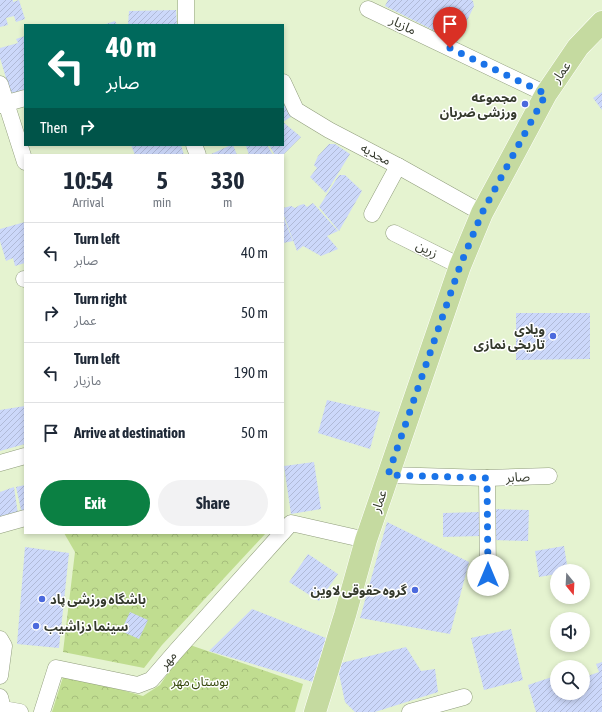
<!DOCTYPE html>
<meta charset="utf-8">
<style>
:root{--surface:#fff;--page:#f2f2f3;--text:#1f2937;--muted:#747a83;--line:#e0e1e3;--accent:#0b8043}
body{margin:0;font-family:"Asap Condensed","Noto Sans Arabic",sans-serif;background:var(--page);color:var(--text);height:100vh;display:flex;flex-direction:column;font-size:15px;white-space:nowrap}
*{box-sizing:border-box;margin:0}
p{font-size:13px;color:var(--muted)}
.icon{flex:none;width:22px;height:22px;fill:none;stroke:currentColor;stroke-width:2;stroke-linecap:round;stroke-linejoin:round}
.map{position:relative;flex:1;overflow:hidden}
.panel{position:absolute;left:24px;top:154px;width:260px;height:380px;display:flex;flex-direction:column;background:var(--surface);border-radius:0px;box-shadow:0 2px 6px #0003}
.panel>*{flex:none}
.guide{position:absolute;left:24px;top:24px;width:260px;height:122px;border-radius:0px;box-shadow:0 2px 6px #0003;background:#00695c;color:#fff;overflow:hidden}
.needle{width:26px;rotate:162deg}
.fabs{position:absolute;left:550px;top:564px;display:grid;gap:8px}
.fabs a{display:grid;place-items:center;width:40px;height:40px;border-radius:50%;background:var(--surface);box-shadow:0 2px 6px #0003;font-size:20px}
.pin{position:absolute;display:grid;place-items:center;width:34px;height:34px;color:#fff;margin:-41px -17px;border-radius:50% 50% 50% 0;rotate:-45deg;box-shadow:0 0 4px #0007}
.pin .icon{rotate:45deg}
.me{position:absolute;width:44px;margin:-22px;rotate:0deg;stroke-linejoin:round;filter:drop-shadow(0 0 3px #0008)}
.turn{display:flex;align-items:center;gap:14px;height:84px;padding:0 16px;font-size:18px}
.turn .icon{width:52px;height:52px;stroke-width:2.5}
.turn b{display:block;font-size:28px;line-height:34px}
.then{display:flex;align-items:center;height:38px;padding:0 16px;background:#0003;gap:8px;font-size:15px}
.eta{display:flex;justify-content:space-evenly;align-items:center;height:68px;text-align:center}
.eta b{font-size:24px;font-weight:700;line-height:28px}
.cta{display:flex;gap:8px;margin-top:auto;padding:8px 16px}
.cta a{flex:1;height:46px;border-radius:24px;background:var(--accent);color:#fff;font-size:16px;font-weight:700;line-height:46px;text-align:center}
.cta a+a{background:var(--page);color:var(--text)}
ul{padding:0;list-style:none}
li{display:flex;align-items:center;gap:12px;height:60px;padding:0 16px;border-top:1px solid var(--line)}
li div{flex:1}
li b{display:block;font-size:15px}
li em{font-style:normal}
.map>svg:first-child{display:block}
.park{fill:url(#park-crowns)}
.building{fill:url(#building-hatch)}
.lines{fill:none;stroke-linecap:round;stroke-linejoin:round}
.minor-casing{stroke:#909d7c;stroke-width:17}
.primary-casing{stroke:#fff;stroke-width:23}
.minor{stroke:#fff;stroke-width:16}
.primary{stroke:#c5daa0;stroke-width:22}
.route{stroke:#1a73e8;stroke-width:7;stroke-dasharray:0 12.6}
.poi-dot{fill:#4b69dd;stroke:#fff;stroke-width:1.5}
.labels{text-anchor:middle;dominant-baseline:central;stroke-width:3;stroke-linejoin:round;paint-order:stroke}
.street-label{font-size:13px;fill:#353a2d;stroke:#fff}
.poi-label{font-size:13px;font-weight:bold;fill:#353a2d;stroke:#fff;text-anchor:end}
.park-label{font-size:13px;fill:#37490d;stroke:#fff}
</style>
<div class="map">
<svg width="602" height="712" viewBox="0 0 602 712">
<defs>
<pattern id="park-crowns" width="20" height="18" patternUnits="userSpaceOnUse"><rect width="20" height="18" fill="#c0dd90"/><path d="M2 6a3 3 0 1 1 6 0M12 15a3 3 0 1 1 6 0" fill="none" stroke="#a6be7c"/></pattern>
<pattern id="building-hatch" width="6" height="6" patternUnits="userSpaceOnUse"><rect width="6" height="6" fill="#ccd8fa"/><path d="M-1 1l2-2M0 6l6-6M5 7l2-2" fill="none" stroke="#b0bad7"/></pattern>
</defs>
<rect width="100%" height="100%" fill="#e5f3d0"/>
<g class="park">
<polygon points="64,533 266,533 162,645 144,668 63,652 75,552"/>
<polygon points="190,645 303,684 295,712 52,712 63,677 86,680 143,696 160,685 170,670"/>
</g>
<g class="building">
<polygon points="0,0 13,0 13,2 19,0 25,19 16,22 14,16 6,18 8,25 0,27"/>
<polygon points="388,0 471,0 473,1 474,6 457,42 385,6"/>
<polygon points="176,10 177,25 128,25 129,11"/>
<polygon points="115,21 117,25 103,25"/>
<polygon points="25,36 25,92 16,95 10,91 0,58 0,48 18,43 16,39"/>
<polygon points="602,92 602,110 593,98"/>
<polygon points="283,103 292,116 283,122 301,137 283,155 275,155 269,145 283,145"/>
<polygon points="329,144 335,144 350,154 326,193 310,177 317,168 314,165 318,156"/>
<polygon points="131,145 181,145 184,155 135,155"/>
<polygon points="231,145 233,145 237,155 209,155"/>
<polygon points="250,145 267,145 273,155 249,155 246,146"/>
<polygon points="339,175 345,175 362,191 339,231 319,207"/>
<polygon points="313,203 338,231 327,236 338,249 321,256 303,246 297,251 283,213 283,208 291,206 295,208 300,205 304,204 307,207"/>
<polygon points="283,216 293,241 283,243"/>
<polygon points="25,222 25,263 15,266 13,258 6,261 0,241 0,229"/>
<polygon points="516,313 590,313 590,359 516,360"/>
<polygon points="327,400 380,412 370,449 318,433"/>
<polygon points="25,406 25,444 0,451 0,410"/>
<polygon points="314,462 321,509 291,514 284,466"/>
<polygon points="25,485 25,513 22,514 16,487"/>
<polygon points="14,487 18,514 0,517 0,492"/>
<polygon points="491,509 529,510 528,541 490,540"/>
<polygon points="480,512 481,536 443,537 443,513"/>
<polygon points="387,522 469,562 450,634 360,618"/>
<polygon points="564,546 568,571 557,571 557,574 539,577 535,551"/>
<polygon points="25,547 69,553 59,648 17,644"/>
<polygon points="308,554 338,574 319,601 289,582"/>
<polygon points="252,609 326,638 313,682 209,651"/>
<polygon points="130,612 148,620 139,639 121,631"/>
<polygon points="511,629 523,680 484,690 471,638"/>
<polygon points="406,647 421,671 435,669 438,692 375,712 355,712 345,702 337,664"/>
<polygon points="602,662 602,712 536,712 528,685 552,677 555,687 557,686 557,693 583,693 583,670 585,677 599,672 596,664"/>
</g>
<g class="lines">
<g class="minor-casing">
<g id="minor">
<polyline points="186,0 186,25"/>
<polyline points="368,9 546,94"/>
<polyline points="283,82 296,110 329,130 398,166 482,213"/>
<polyline points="0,84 25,162"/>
<polyline points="0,105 25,98"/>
<polyline points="194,145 198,155"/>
<polyline points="372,214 398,166"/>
<polyline points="394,233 460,266"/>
<polyline points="24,279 25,279"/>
<polyline points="0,463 25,456"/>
<polyline points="388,475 487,478 549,476"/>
<polyline points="487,478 488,575"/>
<polyline points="0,525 25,518"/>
<polyline points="283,532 291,523 366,540"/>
<polyline points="0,639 4,646 0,676"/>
<polyline points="0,697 3,709 20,712"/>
<polyline points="42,712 56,668 138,685 151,680 177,650 282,533"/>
<polyline points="410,712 464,697"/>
</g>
</g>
<g class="primary-casing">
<polyline id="primary" points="315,712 345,615 366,540 460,266 482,213 546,94 578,47 602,22"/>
</g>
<use href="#minor" class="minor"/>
<use href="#primary" class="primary"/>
</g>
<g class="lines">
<polyline class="route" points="450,48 546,94 482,213 460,266 388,475 487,478 488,575"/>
</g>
<g class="poi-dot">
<circle cx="525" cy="104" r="4"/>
<circle cx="553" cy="336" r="4"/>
<circle cx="415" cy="590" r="4"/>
<circle cx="42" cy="599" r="4"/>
<circle cx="36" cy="626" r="4"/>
</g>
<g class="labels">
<g class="street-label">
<text transform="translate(403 25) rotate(26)">مازیار</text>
<text transform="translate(561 72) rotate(-55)">عمار</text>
<text transform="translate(376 154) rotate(28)">مجدیه</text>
<text transform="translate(427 249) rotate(26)">زرین</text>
<text transform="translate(518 477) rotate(-2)">صابر</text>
<text transform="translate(379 501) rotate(-71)">عمار</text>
<text transform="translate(168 660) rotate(-50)">مهر</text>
</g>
<g class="poi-label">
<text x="517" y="97">مجموعه<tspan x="517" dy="15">ورزشی ضربان</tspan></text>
<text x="545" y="329">ویلای<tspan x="545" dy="15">تاریخی نمازی</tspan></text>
<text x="407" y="590">گروه حقوقی لاوین</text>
<text x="50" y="599" text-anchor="start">باشگاه ورزشی پاد</text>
<text x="44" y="626" text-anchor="start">سینما دزاشیب</text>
</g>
<g class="park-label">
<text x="200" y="681">بوستان مهر</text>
</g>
</g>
</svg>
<div class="fabs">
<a><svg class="needle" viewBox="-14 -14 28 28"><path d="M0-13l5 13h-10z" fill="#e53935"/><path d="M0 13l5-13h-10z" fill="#747a83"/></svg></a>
<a><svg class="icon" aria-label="sound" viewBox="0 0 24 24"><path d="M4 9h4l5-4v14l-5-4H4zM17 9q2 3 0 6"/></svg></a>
<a><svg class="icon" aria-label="search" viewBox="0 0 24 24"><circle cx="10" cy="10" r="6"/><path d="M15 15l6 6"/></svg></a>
</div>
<div class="pin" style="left:450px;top:48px;background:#d93025"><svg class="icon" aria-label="arrive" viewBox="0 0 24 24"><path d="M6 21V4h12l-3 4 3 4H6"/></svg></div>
<svg class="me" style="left:488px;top:575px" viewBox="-20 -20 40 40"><circle r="19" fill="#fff"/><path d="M0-13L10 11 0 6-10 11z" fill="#1a73e8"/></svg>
<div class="guide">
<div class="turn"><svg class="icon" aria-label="left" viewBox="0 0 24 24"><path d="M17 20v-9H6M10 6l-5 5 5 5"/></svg><div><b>40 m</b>صابر</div></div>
<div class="then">Then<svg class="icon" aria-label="right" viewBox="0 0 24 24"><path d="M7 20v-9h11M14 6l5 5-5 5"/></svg></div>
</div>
<section class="panel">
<div class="eta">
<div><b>10:54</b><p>Arrival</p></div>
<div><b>5</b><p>min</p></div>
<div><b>330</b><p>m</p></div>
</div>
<ul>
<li><svg class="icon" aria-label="left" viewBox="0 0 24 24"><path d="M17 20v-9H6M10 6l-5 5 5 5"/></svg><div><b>Turn left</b><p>صابر</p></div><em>40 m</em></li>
<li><svg class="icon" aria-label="right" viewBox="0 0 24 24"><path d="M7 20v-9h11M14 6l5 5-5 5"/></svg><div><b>Turn right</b><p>عمار</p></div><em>50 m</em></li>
<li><svg class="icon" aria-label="left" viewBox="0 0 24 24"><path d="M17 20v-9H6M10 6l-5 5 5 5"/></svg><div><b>Turn left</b><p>مازیار</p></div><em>190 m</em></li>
<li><svg class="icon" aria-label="arrive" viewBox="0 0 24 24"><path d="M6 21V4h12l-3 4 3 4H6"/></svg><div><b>Arrive at destination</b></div><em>50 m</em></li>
</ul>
<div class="cta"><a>Exit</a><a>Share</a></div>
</section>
</div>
